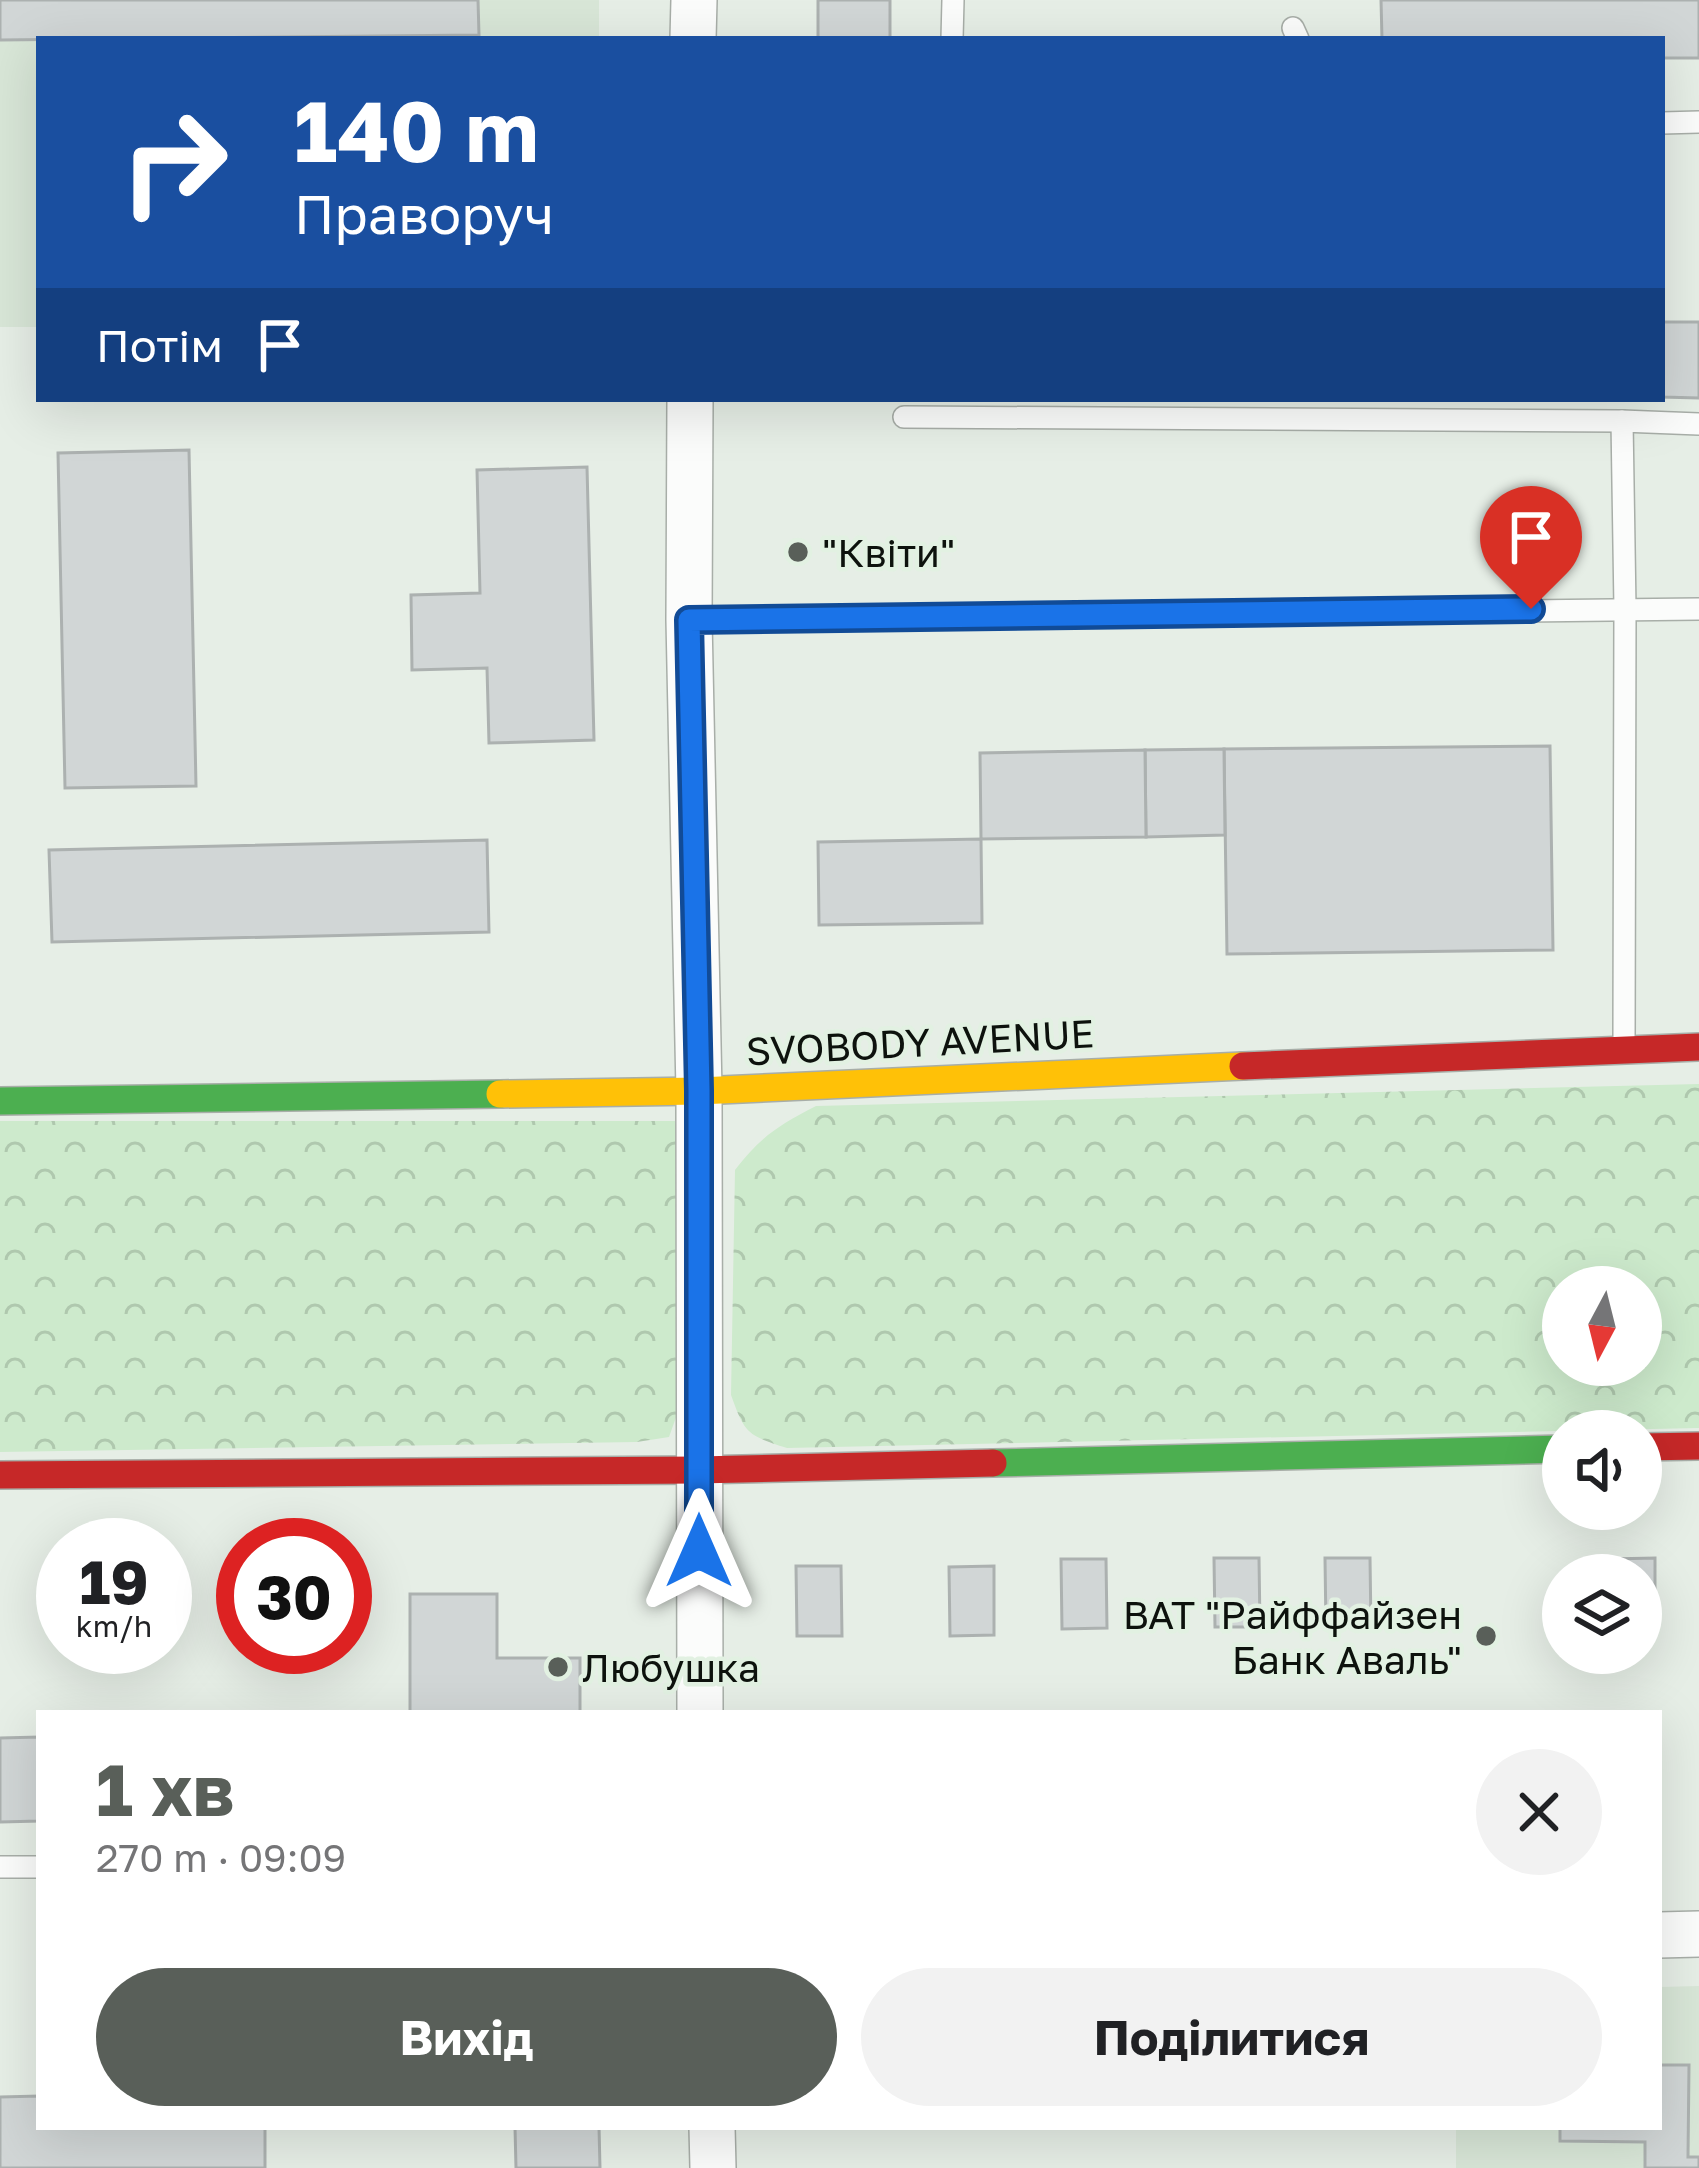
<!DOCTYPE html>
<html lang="uk">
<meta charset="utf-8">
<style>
:root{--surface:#fff;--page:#f2f2f2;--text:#202124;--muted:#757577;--accent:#595f59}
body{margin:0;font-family:"Golos Text",sans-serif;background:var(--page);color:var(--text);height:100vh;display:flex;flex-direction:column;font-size:45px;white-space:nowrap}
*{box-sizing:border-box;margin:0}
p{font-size:39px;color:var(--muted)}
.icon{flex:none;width:66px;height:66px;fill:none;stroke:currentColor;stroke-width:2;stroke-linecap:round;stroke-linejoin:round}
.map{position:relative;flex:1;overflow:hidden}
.panel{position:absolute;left:36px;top:1710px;width:1626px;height:420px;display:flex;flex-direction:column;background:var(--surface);border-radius:0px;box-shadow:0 12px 48px #0002}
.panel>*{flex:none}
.guide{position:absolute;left:36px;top:36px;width:1629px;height:366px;border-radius:0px;box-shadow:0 12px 48px #0002;background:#1a4fa0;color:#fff;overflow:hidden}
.needle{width:78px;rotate:187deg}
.fabs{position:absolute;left:1542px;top:1266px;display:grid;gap:24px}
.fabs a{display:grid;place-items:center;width:120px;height:120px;border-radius:50%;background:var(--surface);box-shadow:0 12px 48px #0002;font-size:60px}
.speed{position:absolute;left:36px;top:1518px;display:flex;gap:24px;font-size:60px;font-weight:700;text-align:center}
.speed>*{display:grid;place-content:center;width:156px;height:156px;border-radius:50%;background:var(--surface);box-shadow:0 12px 48px #0002;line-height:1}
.speed small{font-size:30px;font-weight:400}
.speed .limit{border:18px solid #d22;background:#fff;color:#111}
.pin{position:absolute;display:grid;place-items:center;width:102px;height:102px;color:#fff;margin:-123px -51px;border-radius:50% 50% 50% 0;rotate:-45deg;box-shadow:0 0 12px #0007}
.pin .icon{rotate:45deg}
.me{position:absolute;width:132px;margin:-66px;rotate:0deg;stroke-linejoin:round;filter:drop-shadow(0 0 9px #0008)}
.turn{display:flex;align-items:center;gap:42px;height:252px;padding:0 60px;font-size:54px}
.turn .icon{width:156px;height:156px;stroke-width:2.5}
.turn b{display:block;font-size:84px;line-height:102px}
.then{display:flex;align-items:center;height:114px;padding:0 60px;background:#0003;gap:24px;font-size:45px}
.round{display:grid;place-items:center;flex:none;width:126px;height:126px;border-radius:63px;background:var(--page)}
.headline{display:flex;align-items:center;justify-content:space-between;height:204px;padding:0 60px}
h1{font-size:72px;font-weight:700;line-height:90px;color:var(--accent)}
.action{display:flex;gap:24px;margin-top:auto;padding:24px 60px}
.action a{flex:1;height:138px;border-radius:72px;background:var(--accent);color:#fff;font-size:48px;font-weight:700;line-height:138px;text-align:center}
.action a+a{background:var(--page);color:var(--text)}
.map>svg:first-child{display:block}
.built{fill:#d8e6d7}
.park{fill:url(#park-crowns);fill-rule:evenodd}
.building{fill:#d1d6d6;stroke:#acb1b0;stroke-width:3}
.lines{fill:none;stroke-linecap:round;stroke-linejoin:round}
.lane-casing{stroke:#a8aea8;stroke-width:24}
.street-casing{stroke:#a8aea8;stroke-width:48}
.fast-casing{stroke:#a8aea8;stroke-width:30}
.slow-casing{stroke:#a8aea8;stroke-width:30}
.jam-casing{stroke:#a8aea8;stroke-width:30}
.lane{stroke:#fbfcfb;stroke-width:21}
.street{stroke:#fbfcfb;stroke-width:45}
.fast{stroke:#4caf50;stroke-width:27}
.slow{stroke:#ffc107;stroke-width:27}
.jam{stroke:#c62828;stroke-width:27}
.route-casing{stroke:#114b97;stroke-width:30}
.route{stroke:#1a73e8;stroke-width:21}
.poi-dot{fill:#595f59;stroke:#e2f1e2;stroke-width:4.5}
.labels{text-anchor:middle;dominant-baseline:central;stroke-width:9;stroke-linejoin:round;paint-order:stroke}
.poi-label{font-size:39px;fill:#0d120d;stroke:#e2f1e2;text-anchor:start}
.street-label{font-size:39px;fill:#0d120d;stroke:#e2f1e2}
</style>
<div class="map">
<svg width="1699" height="2168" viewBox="0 0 1699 2168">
<defs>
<pattern id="park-crowns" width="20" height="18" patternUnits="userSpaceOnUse" patternTransform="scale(3)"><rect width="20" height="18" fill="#cdeacc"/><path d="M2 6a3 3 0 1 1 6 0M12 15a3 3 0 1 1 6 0" fill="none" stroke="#afc8ae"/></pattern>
</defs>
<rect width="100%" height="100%" fill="#e6eee6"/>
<g class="built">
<polygon points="0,0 599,0 599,39 39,39 39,327 0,327"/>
<polygon points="1699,1986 1699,2168 1456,2168 1456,2127 1659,2127 1659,1987"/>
</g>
<g class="park">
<path d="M 1699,1084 L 1699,1428 L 787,1448 C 747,1435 745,1434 731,1395 L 735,1170 C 760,1137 779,1125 816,1106 ZM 1563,1287 L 1641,1287 L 1641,1365 L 1563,1365 Z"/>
<polygon points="0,1121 675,1121 684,1137 679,1409 669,1437 637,1442 0,1452"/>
</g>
<g class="building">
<polygon points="0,0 478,0 479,35 0,40"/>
<rect x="818" y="0" width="72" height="39"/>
<polygon points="1381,0 1699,0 1699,58 1662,58 1662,39 1382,39"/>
<polygon points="1662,322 1699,322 1699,398 1662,397"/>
<polygon points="189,450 196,786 65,788 58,453"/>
<polygon points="587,467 594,740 489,743 487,668 412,670 411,595 480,593 477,470"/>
<polygon points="1550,746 1553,950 1227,954 1224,749"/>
<polygon points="1224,749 1225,835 1146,837 1145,750"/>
<polygon points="1145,750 1146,837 981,839 980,753"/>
<polygon points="981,839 982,923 819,925 818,842"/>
<polygon points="487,840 489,932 52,942 49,850"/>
<polygon points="1214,1558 1259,1558 1260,1627 1215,1627"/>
<polygon points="1325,1558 1370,1558 1371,1627 1326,1628"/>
<polygon points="1655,1558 1655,1628 1641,1628 1641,1575 1610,1575 1609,1559"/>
<polygon points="1061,1559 1106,1559 1107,1628 1062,1629"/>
<polygon points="796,1566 841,1566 842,1636 797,1636"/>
<polygon points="994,1566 994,1635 950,1636 949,1567"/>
<polygon points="410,1594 497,1594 497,1658 580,1658 580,1713 410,1713"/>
<polygon points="39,1737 39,1821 0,1822 0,1738"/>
<polygon points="1659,2065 1689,2065 1688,2157 1699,2157 1699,2168 1645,2168 1645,2142 1560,2141 1560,2127 1659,2127"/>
<polygon points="39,2096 39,2127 265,2127 265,2168 0,2168 0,2097"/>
<polygon points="515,2127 599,2127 600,2168 516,2168"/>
</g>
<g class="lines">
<g class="lane-casing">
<g id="lane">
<polyline points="1293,28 1298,39"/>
<polyline points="952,39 953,0"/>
<polyline points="1662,123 1699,122"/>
<polyline points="904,417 1622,421"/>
<polyline points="689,620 1699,609"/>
<polyline points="1624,1045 1625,608 1622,421 1699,424"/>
<polyline points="0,1867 39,1867"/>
</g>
</g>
<g class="street-casing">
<g id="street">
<polyline points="693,39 694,0"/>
<polyline points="690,399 689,620 699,1091 700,1713"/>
<polyline points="1659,1935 1699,1934"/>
<polyline points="712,2127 713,2168"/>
</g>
</g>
<g class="fast-casing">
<g id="fast">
<polyline points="0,1101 500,1094"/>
<polyline points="993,1463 1563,1449"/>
</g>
</g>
<g class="slow-casing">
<polyline id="slow" points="500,1094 699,1091 1243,1066"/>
</g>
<g class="jam-casing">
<g id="jam">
<polyline points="1243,1066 1699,1047"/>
<polyline points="1641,1447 1699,1446"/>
<polyline points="0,1475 698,1470 993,1463"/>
</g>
</g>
<use href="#lane" class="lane"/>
<use href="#street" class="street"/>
<use href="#fast" class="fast"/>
<use href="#slow" class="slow"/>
<use href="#jam" class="jam"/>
</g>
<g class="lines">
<g class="route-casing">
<polyline id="route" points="699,1551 699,1091 689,620 1531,609"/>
</g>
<use href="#route" class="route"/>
</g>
<g class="poi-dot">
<circle cx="798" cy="552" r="12"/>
<circle cx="1486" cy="1636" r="12"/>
<circle cx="558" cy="1667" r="12"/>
</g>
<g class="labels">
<g class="poi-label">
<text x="822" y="552">"Квіти"</text>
<text x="1462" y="1614" text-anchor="end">ВАТ "Райффайзен<tspan x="1462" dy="45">Банк Аваль"</tspan></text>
<text x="582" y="1667">Любушка</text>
</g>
<g class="street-label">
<text transform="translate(920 1042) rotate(-3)">SVOBODY AVENUE</text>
</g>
</g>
</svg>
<div class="fabs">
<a><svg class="needle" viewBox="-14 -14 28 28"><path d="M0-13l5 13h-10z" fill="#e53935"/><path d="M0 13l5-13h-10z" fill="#757577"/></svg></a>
<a><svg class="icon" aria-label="sound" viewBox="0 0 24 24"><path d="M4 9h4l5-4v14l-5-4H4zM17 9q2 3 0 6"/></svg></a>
<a><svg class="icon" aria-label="layers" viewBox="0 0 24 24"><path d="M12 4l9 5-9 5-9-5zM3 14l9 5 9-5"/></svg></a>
</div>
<div class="speed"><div>19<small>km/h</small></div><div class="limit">30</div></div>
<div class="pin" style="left:1531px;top:609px;background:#d93025"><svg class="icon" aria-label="arrive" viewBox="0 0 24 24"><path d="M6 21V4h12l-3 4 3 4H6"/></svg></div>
<svg class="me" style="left:699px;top:1551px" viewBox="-20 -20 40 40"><path d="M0-17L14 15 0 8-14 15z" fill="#1a73e8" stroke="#fff" stroke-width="4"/></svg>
<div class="guide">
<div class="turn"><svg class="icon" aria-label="right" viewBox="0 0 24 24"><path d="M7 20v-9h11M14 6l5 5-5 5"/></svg><div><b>140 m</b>Праворуч</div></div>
<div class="then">Потім<svg class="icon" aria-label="arrive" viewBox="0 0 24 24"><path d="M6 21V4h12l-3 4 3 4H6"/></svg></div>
</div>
<section class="panel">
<div class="headline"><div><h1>1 хв</h1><p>270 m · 09:09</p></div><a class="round"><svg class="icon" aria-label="close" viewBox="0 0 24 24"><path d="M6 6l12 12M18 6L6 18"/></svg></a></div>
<div class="action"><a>Вихід</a><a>Поділитися</a></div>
</section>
</div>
